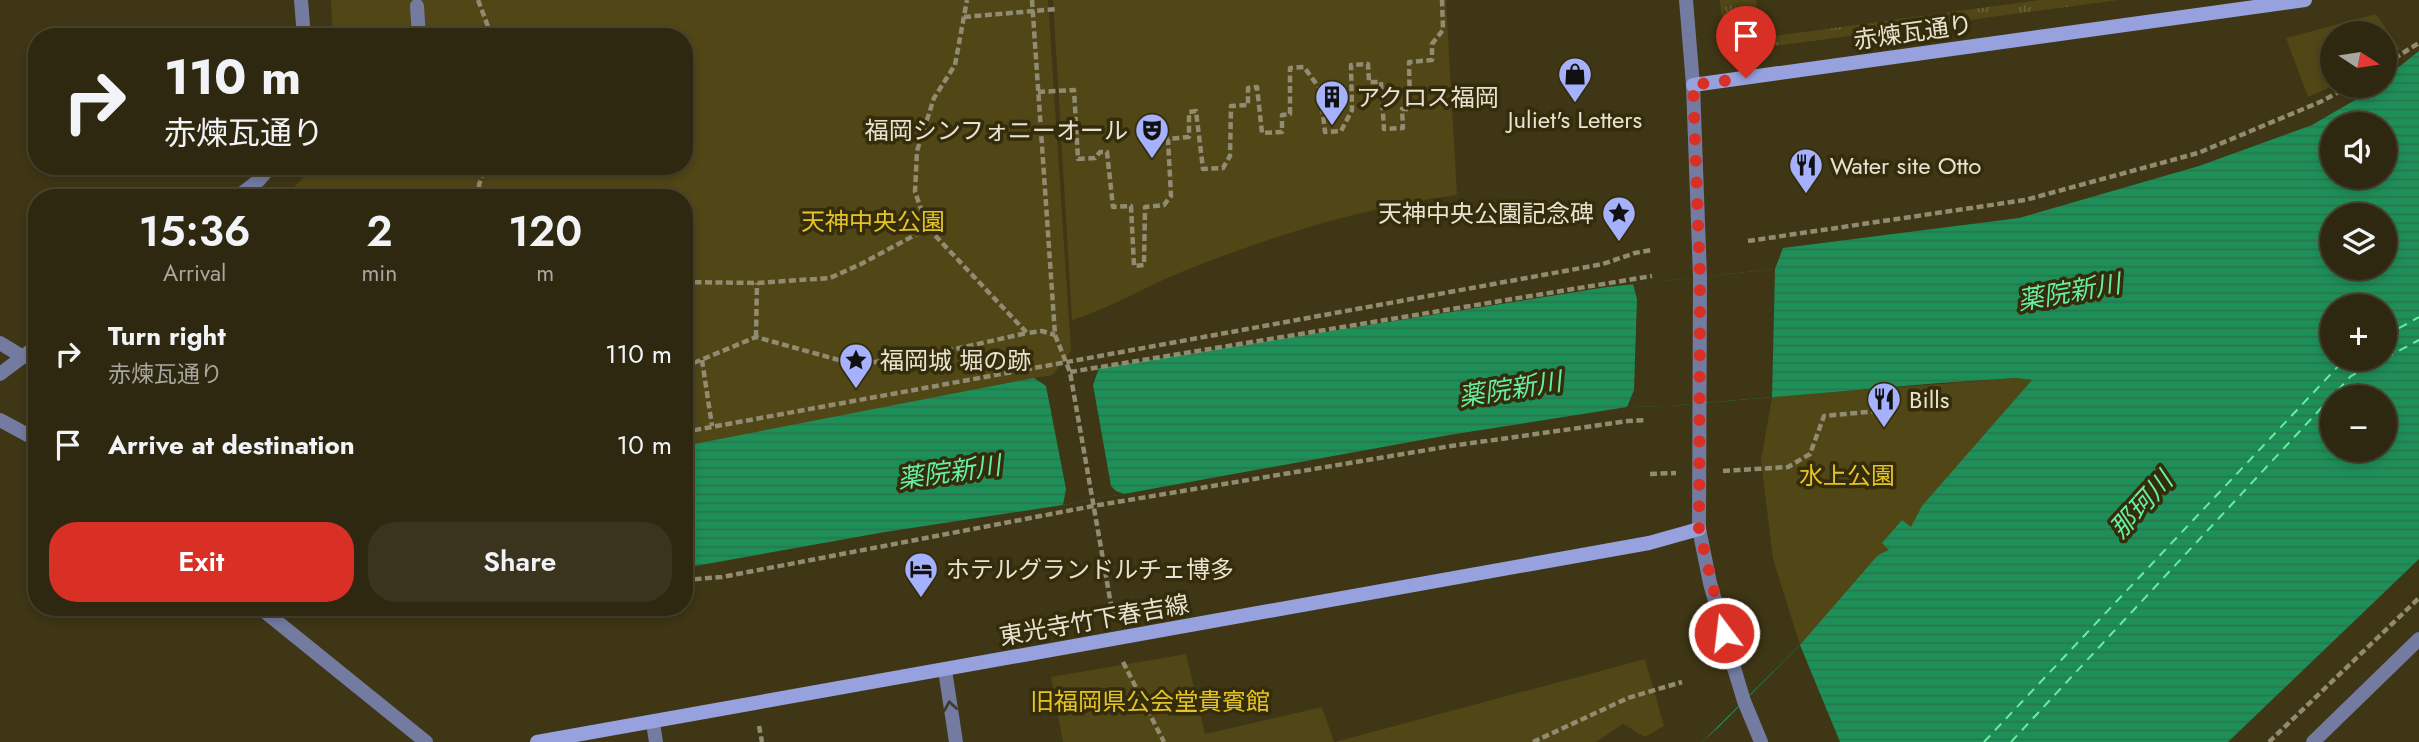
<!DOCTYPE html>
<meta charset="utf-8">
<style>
:root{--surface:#2e2810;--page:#3a341e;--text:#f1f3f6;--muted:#a7a69f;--line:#494430;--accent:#d93025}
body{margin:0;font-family:Jost,"Noto Sans JP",sans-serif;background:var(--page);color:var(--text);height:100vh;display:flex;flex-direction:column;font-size:26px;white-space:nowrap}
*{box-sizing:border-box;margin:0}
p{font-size:23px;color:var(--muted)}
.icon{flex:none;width:38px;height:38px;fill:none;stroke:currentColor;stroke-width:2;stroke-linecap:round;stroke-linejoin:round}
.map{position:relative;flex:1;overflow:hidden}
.drawer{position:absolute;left:28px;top:189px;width:665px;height:427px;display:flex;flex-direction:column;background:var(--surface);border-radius:28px;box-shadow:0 4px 10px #0003,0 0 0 2px var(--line)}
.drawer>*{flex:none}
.hud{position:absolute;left:28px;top:28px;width:665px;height:147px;border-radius:28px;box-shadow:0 4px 10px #0003,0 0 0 2px var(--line);background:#2e2810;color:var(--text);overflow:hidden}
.needle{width:46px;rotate:102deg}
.tools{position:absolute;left:2320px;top:21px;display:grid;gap:14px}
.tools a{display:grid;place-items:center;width:77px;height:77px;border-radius:50%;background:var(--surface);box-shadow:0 4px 10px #0003,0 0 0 2px var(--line);font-size:35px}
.pin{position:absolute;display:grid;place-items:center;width:60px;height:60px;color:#fff;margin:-72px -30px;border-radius:50% 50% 50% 0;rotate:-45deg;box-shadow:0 0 7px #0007}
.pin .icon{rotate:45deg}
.me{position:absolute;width:77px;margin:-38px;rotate:345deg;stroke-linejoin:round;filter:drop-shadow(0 0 5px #0008)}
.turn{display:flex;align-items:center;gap:24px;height:147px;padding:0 21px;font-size:32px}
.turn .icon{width:91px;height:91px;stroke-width:2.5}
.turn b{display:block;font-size:49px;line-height:60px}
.eta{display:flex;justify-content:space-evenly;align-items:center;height:119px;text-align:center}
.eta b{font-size:42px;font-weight:600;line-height:49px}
.cta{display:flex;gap:14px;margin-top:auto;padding:14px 21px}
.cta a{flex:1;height:80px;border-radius:28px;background:var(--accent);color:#fff;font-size:28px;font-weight:600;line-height:80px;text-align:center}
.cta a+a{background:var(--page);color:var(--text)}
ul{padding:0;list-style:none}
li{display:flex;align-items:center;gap:21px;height:91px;padding:0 21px}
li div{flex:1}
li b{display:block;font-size:26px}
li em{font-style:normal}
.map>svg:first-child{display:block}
.grass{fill:url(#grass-tufts)}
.green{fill:#514616}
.water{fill:url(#water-rules);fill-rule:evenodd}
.pier{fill:#3e3615}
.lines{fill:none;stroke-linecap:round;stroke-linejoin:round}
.ferry{stroke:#66eea2;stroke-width:2;stroke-dasharray:9 7;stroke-linecap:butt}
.path{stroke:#918b71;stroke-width:4.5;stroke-dasharray:7 3.5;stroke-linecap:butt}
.service{stroke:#747ba1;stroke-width:14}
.minor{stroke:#747ba1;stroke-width:14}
.tertiary{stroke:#747ba1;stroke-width:14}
.secondary{stroke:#96a1dd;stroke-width:14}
.oneway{stroke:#413c28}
.route{stroke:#d93025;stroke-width:12;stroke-dasharray:0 21.6}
.labels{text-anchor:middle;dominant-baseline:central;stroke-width:7;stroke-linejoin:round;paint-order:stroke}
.street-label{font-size:24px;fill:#e7e3d0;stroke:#342c0a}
.poi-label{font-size:24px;fill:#e7e3d0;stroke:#342c0a;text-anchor:start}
.park-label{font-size:24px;fill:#e3c327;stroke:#342c0a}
.water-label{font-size:26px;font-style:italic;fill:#66eea2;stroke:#342c0a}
</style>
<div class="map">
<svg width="2419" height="742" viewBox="0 0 2419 742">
<defs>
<pattern id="grass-tufts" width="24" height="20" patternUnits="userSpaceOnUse" patternTransform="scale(1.75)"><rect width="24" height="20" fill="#514616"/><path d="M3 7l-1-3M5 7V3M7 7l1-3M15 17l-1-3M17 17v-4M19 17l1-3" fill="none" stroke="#6a6137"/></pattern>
<pattern id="water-rules" width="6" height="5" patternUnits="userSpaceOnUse" patternTransform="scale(1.75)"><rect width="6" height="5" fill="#1d9058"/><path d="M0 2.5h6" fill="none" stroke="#2b754f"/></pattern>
</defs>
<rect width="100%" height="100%" fill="#3e3615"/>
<path class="grass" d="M 1720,0 L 1756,0 L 1759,38 L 2040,0 L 2119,0 L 1759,48 C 1724,45 1722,31 1720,0 Z"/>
<g class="green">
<polygon points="331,0 1048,0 1071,351 1046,384 684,446 684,198 283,198 315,166 684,166 684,37 333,37"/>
<path d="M 1053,0 L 1446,0 L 1457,195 C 1364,207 1272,236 1184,271 C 1146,286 1111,308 1072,320 Z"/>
<polygon points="2376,14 2400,49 2385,58 2385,33 2333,33 2333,86 2308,97 2286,38"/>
<polygon points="2016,378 2033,380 1911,527 1800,645 1773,559 1761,460 1772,397"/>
<polygon points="1186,654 1205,734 1322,707 1334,742 1063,742 1051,677"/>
<polygon points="1645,659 1664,726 1645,737 1623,724 1596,742 1335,742"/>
</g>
<path class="water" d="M 2419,51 L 2419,559 L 2228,742 L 1702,742 L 1800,645 L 1878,555 L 1889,550 L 1882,543 L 1902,520 L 1911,527 L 1922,506 L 2032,380 L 2016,378 L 1939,383 L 1668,406 L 1627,407 L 1449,435 L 1063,505 L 885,532 L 684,568 L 684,446 L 1034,378 L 1079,375 L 1099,368 L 1607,287 L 1775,269 L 1783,248 L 2019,218 L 2199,166 L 2312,125 L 2362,96 L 2375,86 L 2385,86 L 2385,78 ZM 2333,124 L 2385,124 L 2385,177 L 2333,177 ZM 2333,215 L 2385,215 L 2385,268 L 2333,268 ZM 2333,306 L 2385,306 L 2385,359 L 2333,359 ZM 2333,397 L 2385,397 L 2385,450 L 2333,450 Z"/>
<g class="pier">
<polygon points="1775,269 1772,397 1668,406 1627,407 1634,390 1637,299 1633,284"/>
<polygon points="0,311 37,334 37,395 11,417 0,410"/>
<polygon points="1099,368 1093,385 1111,486 1116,491 1124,494 1063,505 1066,489 1046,386 1034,378"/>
<polygon points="1800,645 1840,742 1702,742 1720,726"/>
</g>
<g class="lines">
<g class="ferry">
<polyline points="2385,336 2419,317"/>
<polyline points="2385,358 2419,340"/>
<polyline points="1984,742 2345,359"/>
<polyline points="2011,742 2351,376 2384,359"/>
</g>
<g class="path">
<polyline points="478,0 492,37"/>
<polyline points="1032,0 1055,335 1070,372 1113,616"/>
<polyline points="964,17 1057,9"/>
<polyline points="2385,64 2419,43"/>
<polyline points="1038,92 1074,90 1078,159 1095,158 1100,152 1107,152 1113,207 1131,206 1134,266 1144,265 1145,207 1164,205 1171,196 1168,139 1189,137 1189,112 1196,111 1203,169 1223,168 1230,156 1231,106 1248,105 1248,88 1257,87 1262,133 1282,132 1282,115 1290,114 1290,68 1304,67 1320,89 1325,132 1341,131 1352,110 1351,65 1368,64 1369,82 1381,82 1384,129 1403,128 1402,109 1410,109 1409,62 1432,60 1432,44 1443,30 1442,0"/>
<polyline points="464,166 484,172"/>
<polyline points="480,198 479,185 485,166"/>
<polyline points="928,228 1027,333 1042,331 1055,335"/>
<polyline points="1748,241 2025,200 2198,153 2320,102 2350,86"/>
<polyline points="684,282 757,283 830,278 861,264 928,228 915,192 917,151 934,98 955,65 967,0"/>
<polyline points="756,337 757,283"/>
<polyline points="702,360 712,426"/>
<polyline points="684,367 756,337 857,365 955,349 1027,333"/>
<polyline points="1070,372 1652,276"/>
<polyline points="684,432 1603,264 1635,253 1652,250"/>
<polyline points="1723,471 1788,467 1810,454 1824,416 1878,411 1883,419"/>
<polyline points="1650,474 1676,473"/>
<polyline points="684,580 722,577 1093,506 1451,446 1628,421 1646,420"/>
<polyline points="1123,662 1164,742"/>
<polyline points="759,726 762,742"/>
<polyline points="1533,742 1628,698 1682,682"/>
<polyline points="2269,742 2419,598"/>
</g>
<polyline class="service" points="417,6 419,37"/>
<g class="minor">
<polyline points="0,343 23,357"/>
<polyline points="0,420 37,440"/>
<polyline points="259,607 426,742"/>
<polyline points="945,670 956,742"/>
<polyline points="653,723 656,742"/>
<polyline points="2313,742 2419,639"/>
</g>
<g class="tertiary">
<polyline points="301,0 304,37"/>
<polyline points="1686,0 1693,85 1700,277 1699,529 1710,583 1731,658 1744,701 1761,742"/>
<polyline points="236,198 259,180 271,166"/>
<polyline points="0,374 37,346"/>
</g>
<g class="secondary">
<polyline points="1693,85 2305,0"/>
<polyline points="537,742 1649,543 1699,529"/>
</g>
</g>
<defs><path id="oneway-chevron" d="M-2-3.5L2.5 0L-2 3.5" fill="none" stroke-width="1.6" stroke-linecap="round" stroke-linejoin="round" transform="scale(1.75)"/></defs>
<use class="oneway" href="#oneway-chevron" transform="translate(950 706) rotate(-99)"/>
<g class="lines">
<polyline class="route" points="1724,633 1699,529 1700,277 1693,85 1746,78"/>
</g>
<defs>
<g id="shop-pin" transform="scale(1.75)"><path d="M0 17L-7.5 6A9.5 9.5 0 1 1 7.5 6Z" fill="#a5b1fc" stroke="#342c0a"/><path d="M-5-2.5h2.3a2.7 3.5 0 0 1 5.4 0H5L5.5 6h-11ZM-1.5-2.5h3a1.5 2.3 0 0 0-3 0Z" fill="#111"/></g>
<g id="building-pin" transform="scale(1.75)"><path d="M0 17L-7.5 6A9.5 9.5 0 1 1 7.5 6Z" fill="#a5b1fc" stroke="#342c0a"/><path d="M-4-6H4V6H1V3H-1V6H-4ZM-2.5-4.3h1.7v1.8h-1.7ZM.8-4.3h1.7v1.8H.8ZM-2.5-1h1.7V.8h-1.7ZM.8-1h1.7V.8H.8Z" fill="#111"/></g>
<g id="theatre-pin" transform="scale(1.75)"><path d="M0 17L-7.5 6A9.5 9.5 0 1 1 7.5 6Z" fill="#a5b1fc" stroke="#342c0a"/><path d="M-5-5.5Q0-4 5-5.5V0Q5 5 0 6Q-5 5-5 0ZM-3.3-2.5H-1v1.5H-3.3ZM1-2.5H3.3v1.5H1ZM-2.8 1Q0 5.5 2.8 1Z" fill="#111"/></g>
<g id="restaurant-pin" transform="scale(1.75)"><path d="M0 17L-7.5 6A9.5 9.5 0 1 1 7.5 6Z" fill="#a5b1fc" stroke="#342c0a"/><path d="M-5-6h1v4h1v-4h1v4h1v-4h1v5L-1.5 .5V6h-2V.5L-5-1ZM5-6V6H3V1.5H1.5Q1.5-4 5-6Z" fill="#111"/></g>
<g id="sight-pin" transform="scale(1.75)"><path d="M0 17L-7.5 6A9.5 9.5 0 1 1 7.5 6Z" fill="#a5b1fc" stroke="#342c0a"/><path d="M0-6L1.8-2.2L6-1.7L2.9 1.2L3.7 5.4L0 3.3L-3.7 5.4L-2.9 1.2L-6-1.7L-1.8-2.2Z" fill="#111"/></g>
<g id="hotel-pin" transform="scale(1.75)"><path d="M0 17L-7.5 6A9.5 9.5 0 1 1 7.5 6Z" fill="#a5b1fc" stroke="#342c0a"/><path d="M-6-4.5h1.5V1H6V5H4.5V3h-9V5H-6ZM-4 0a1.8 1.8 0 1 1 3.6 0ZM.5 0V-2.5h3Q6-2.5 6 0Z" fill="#111"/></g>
</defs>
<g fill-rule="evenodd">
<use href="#shop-pin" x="1575" y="74"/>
<use href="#building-pin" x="1332" y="97"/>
<use href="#theatre-pin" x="1152" y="130"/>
<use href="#restaurant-pin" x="1806" y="165"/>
<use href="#sight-pin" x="1619" y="213"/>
<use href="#sight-pin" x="856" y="360"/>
<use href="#restaurant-pin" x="1884" y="399"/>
<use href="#hotel-pin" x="921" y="569"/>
</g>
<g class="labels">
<g class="street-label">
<text transform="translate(1913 32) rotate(-8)">赤煉瓦通り</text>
<text transform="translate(1094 620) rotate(-10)">東光寺竹下春吉線</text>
</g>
<g class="poi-label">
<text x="1356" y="97">アクロス福岡</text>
<text x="1575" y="119" text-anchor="middle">Juliet's Letters</text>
<text x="1128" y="130" text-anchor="end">福岡シンフォニーオール</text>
<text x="1830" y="165">Water site Otto</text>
<text x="1594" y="213" text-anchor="end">天神中央公園記念碑</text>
<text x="880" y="360">福岡城 堀の跡</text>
<text x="1909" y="399">Bills</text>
<text x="946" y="569">ホテルグランドルチェ博多</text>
</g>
<g class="park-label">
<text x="873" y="221">天神中央公園</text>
<text x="1847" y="475">水上公園</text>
<text x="1150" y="701">旧福岡県公会堂貴賓館</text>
</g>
<g class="water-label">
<text transform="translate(2069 292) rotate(-10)">薬院新川</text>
<text transform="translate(1510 389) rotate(-9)">薬院新川</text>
<text transform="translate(949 472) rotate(-8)">薬院新川</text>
<text transform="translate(2141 505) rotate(-48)">那珂川</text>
</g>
</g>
</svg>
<div class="tools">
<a><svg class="needle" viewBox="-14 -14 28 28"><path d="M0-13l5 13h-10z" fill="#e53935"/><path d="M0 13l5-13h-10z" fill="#a7a69f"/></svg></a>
<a><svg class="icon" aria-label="sound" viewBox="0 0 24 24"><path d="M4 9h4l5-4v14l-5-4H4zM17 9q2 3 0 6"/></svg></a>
<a><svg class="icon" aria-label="layers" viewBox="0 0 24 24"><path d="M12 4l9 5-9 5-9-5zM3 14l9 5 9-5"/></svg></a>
<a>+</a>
<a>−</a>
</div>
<div class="pin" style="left:1746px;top:78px;background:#d93025"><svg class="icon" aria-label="arrive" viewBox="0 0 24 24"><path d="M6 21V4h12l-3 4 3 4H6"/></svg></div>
<svg class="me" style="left:1724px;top:633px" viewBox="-20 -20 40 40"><circle r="17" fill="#d93025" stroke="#fff" stroke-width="3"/><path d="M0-11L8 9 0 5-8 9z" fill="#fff"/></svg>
<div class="hud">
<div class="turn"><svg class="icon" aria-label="right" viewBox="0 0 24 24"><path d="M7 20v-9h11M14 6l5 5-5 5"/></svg><div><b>110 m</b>赤煉瓦通り</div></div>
</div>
<section class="drawer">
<div class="eta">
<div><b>15:36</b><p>Arrival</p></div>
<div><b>2</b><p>min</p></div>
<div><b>120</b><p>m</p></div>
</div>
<ul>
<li><svg class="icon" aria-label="right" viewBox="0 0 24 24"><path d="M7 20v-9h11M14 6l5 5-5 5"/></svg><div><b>Turn right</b><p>赤煉瓦通り</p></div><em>110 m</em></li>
<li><svg class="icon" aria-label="arrive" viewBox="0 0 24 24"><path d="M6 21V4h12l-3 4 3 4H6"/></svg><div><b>Arrive at destination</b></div><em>10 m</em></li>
</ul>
<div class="cta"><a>Exit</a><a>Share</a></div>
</section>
</div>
